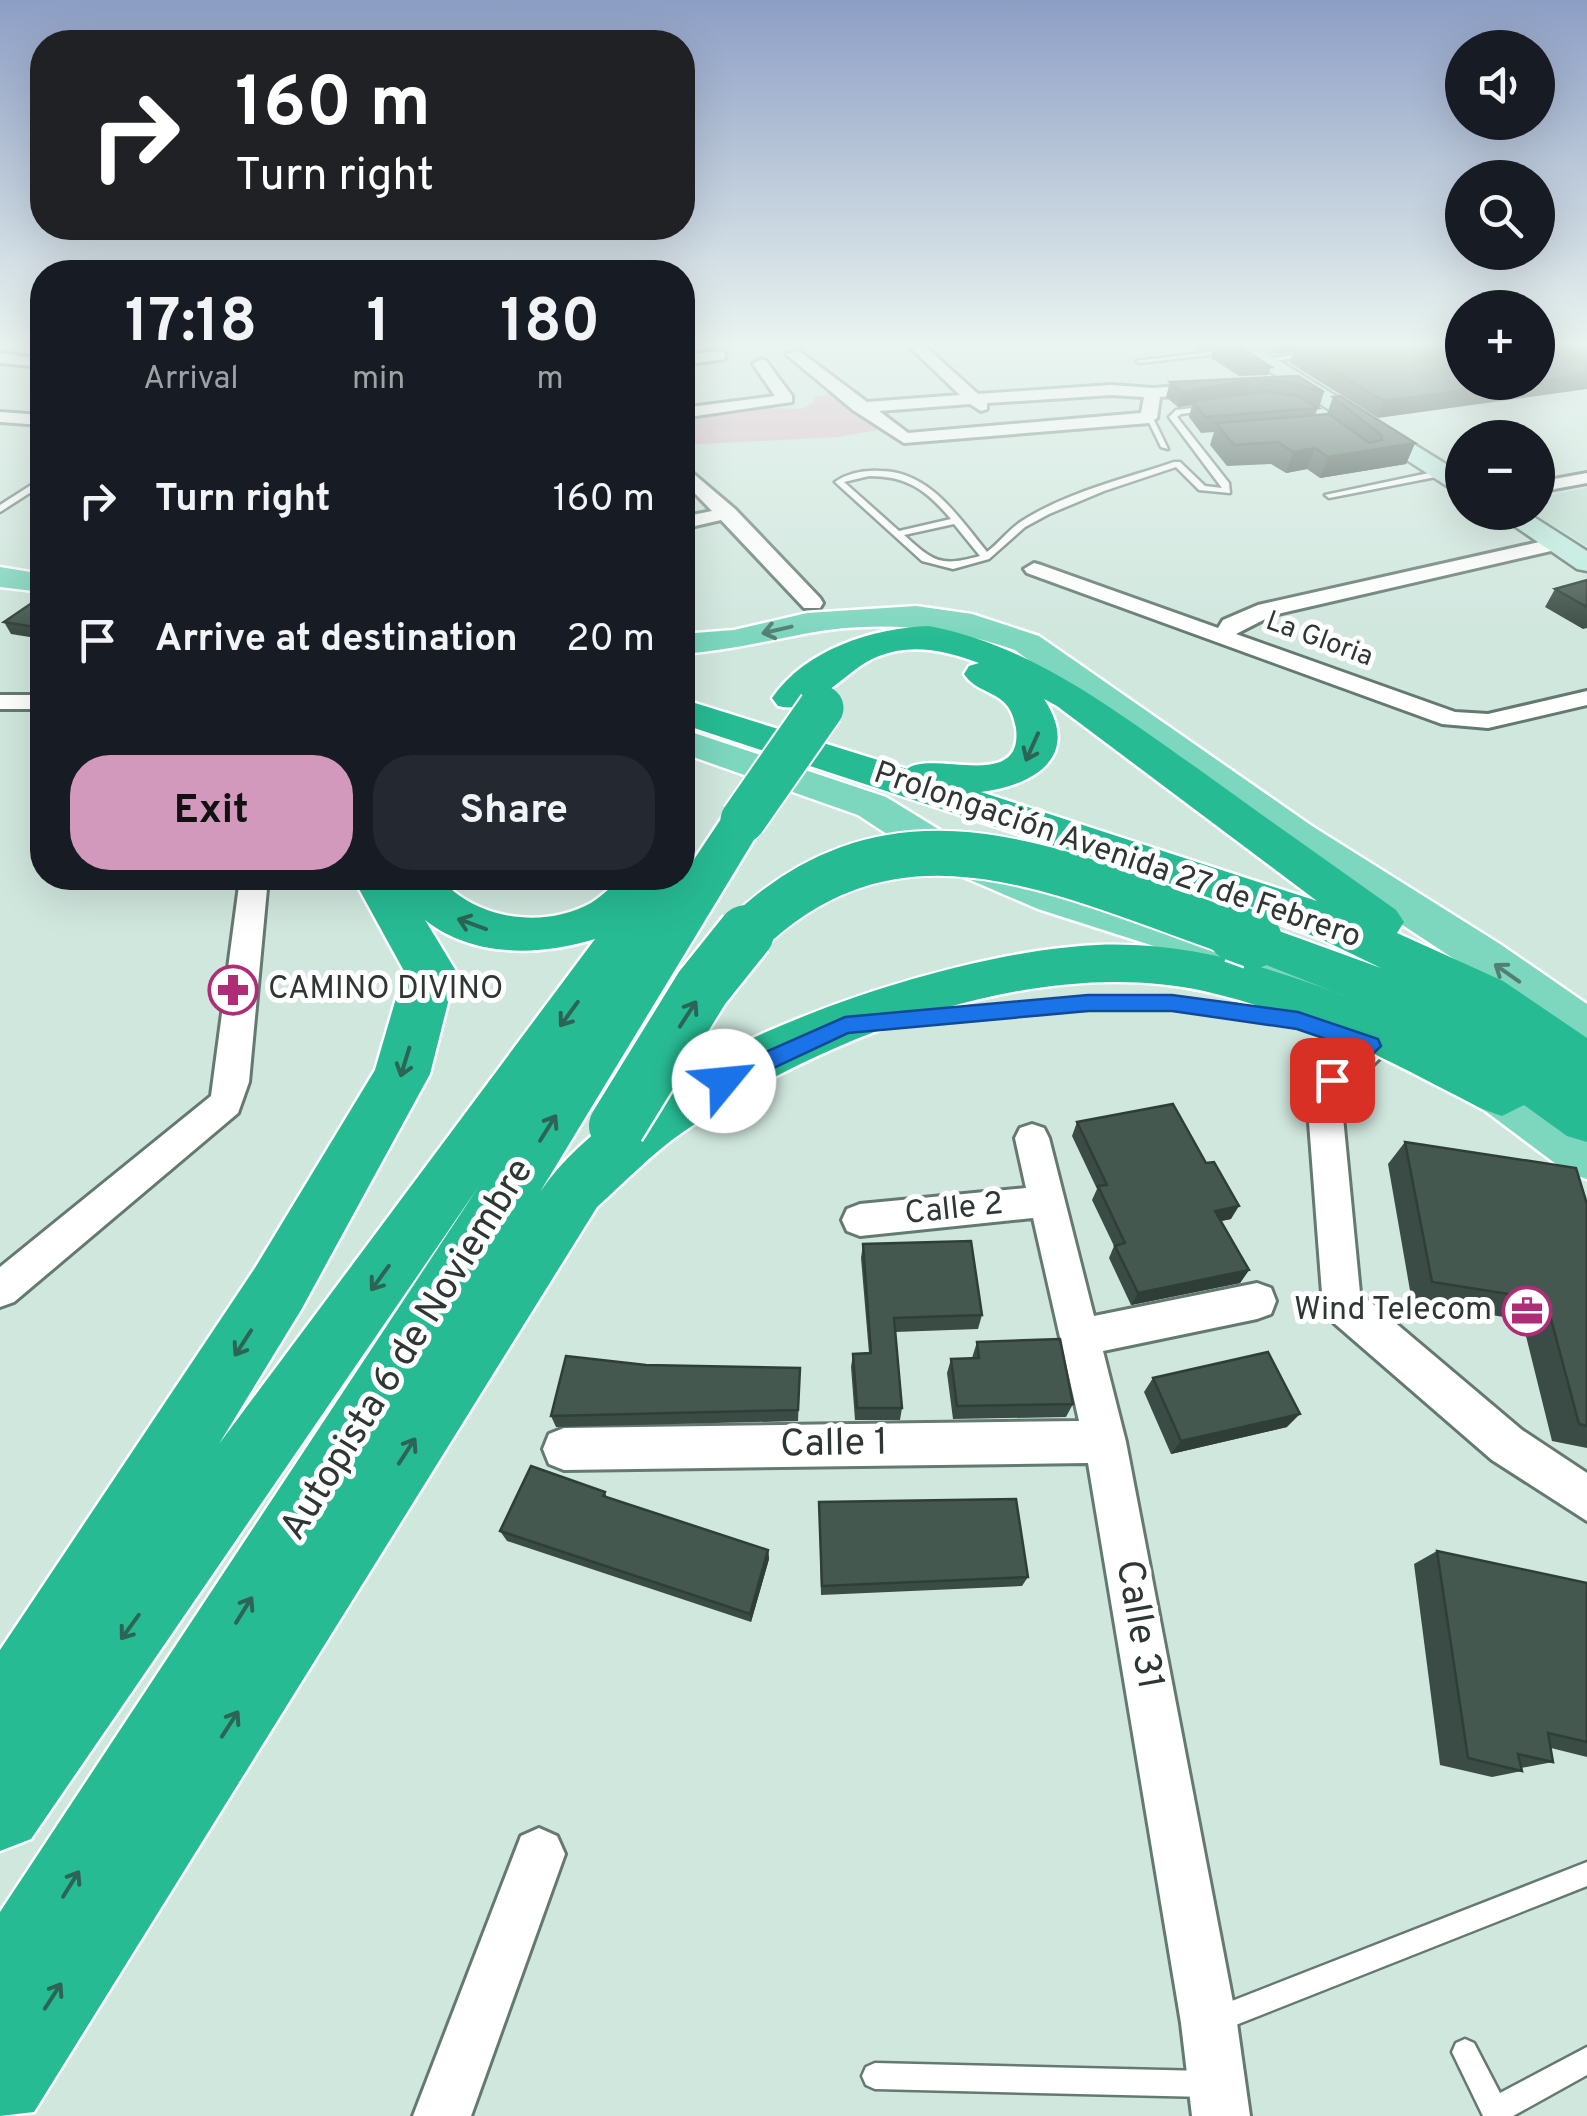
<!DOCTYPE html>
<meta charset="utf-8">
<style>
:root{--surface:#171b24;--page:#242831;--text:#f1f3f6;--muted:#9ea1a6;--accent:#d399bc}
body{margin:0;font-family:Overpass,sans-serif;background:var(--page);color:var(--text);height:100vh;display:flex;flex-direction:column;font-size:38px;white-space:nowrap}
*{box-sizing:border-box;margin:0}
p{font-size:32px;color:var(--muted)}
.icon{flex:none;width:55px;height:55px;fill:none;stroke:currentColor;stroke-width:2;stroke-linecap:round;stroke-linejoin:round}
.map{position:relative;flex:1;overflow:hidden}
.panel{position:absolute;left:30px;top:260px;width:665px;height:630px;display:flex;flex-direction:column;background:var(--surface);border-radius:40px;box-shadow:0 10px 40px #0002}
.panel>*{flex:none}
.banner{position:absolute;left:30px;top:30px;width:665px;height:210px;border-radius:40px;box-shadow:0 10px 40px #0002;background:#202124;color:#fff;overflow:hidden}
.controls{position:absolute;left:1445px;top:30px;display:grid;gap:20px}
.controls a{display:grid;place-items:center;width:110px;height:110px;border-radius:50%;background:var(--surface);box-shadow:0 10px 40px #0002;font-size:50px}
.pin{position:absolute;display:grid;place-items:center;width:85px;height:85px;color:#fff;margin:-42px;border-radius:20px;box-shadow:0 5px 15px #0006}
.me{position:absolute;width:110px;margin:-55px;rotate:62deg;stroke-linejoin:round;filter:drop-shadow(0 0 8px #0008)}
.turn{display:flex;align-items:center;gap:35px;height:210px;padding:0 40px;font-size:45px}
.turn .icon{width:130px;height:130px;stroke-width:2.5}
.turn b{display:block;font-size:70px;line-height:85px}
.eta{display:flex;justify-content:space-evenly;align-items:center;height:170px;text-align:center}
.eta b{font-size:60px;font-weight:700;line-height:70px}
.button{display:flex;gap:20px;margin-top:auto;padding:20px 40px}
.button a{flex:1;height:115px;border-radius:40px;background:var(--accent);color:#111;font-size:40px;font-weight:700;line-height:115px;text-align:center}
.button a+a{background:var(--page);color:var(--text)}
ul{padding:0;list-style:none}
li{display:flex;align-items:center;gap:30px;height:140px;padding:0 40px}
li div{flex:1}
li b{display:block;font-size:38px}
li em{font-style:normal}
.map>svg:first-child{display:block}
.built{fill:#beded2}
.green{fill:#ddb6c6}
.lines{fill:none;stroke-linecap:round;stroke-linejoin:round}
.lane-casing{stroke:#647970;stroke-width:5}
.street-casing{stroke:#647970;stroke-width:6}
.secondary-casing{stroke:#647970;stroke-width:5}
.primary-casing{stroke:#fff;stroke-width:5}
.highway-casing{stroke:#fff;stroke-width:5}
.lane{fill:#fff;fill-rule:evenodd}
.street{fill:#fff;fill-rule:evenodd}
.secondary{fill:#beebdf;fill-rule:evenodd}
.primary{fill:#7dd6be;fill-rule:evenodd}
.highway{fill:#27bb93;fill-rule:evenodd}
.highway-bridge-far1-casing{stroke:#fff;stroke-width:49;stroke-linecap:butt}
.highway-bridge-casing{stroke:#fff;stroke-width:61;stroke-linecap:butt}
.highway-bridge-far1{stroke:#27bb93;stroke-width:45}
.highway-bridge{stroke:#27bb93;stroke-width:56}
.wall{fill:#3a4c45}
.shaded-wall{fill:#303e38}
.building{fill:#445850;stroke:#303e38;stroke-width:2.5}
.oneway{stroke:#527f72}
.oneway2{stroke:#2c6555}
.route{fill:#1a73e8;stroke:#114b97;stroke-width:2.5}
.labels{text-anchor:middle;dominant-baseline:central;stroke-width:10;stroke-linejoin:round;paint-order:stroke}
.far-street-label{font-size:28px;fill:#2e3733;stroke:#fff}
.street-label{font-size:32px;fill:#2e3733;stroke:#fff}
.poi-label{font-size:32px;fill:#2e3733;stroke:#fff;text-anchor:start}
.near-street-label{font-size:38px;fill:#2e3733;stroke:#fff}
</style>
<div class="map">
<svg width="1587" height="2116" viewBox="0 0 1587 2116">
<rect width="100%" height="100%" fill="#d0e7de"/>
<polygon class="built" points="1587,488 1587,546 1532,513 1538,512 1538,498"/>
<polygon class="green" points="834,394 878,430 838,437 683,445 682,420 768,408 801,409 813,403 813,397"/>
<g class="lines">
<g class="lane-casing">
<g id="lane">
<polygon points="1587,341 1587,345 1561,349 1558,347"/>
<polygon points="1291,342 1293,345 1140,363 1136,361"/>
<polygon points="1309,353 1311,356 1265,362 1261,360"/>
<path d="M 1208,406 L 1211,410 L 1181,414 L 1177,417 L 1229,483 L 1230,493 L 1199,490 L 1176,467 L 1104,491 L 1049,514 L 1025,527 L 989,559 L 953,569 L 922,561 L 835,482 C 848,473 864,470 880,471 C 930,471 959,518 987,552 C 999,543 1009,529 1022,521 C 1067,492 1124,479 1174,462 L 1180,462 L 1205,486 L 1222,488 L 1169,417 L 1176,410 ZM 869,476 C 908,476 926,490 951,519 L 899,531 L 844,482 ZM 954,524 L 980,556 C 940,567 934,562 904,535 Z"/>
<polygon points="1146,416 1153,418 1168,449 1161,447"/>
<polygon points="1443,470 1446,471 1446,475 1329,498 1325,495"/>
<polygon points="39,480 42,480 42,485 0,512 0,505"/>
<path d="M 1106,998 C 1168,998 1229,1001 1289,1014 C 1301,1017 1316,1018 1325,1026 L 1318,1032 C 1283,1024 1247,1016 1211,1012 C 1105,1003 999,1015 894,1025 L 887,1020 L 894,1015 L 947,1009 Z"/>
<polygon points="1587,1862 1587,1886 1218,2032 1209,2028 1205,2019 1209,2010"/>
<polygon points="1465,2039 1474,2043 1500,2093 1587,2047 1587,2075 1513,2116 1483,2116 1452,2052 1456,2043"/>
<polygon points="875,2063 1206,2071 1215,2075 1219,2084 1215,2093 1206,2097 875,2089 866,2085 862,2076 866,2067"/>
</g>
</g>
<g class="street-casing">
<g id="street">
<path d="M 904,341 L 919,341 L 978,394 L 1111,385 L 1153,388 L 1209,384 L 1217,389 L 1209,394 L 1160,397 L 1157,418 L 1149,423 L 904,443 L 853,410 L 786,354 L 799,351 L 867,402 L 960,395 ZM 1111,395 L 1144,397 L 1141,413 L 908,433 L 879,411 L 970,404 L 981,411 L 987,409 L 987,403 Z"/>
<polygon points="720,351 725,353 725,359 682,365 682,355"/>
<polygon points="0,353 42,359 42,367 0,363"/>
<polygon points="761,359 766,361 792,396 792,402 682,418 682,408 775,396 753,364"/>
<polygon points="0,412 42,415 42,425 0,422"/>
<polygon points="682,464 735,509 820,598 823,603 820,608 804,608 721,520 682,529 682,517 712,511 682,480"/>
<polygon points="1587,473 1587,483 1538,492 1538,482"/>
<polygon points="1557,538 1564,540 1564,548 1273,615 1236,634 1455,712 1488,714 1587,691 1587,705 1488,728 1442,724 1027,573 1024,569 1034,563 1041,565 1218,628 1223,620 1258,605"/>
<rect x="0" y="695" width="42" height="14"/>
<polygon points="240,878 268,878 249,1082 238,1113 14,1302 0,1307 0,1267 211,1096"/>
<path d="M 1384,1022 L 1395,1025 L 1400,1034 L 1395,1043 L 1341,1096 L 1360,1293 L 1522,1430 L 1587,1473 L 1587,1521 L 1492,1460 L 1334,1323 L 1322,1293 L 1307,1096 C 1322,1068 1352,1032 1384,1022 Z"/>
<polygon points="1032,1124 1044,1128 1049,1138 1094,1316 1257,1283 1271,1288 1276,1301 1271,1314 1257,1319 1103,1351 1126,1442 1237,2023 1250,2116 1192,2116 1181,2023 1088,1463 564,1470 549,1464 543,1449 549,1434 564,1428 1079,1421 1033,1218 860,1236 847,1231 842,1220 847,1209 860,1204 1026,1188 1015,1138 1020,1128"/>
<polygon points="539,1828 557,1836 565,1854 471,2116 413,2116 521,1836"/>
</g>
</g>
<g class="secondary-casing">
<g id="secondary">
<polygon points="1223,341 1247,341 1462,474 1462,493 1453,490"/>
<polygon points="1494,512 1526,512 1587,551 1587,571 1577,569"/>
</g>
</g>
<g class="primary-casing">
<g id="primary">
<polygon points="0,567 42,574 42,592 0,587"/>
<path d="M 916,606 L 972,614 L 1039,636 L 1312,826 L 1500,944 L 1587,1004 L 1587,1048 L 1570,1042 L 1468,968 L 1282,846 L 1015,650 C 946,626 875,620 803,634 C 762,642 724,651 682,654 L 682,634 L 734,630 L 807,613 Z"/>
<polygon points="682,729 886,797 961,843 1070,887 1267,948 1371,990 1378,1003 1371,1016 1354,1021 1235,972 1038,909 931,863 858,815 682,753"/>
<polygon points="1466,1049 1484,1055 1587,1128 1587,1179 1568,1173 1448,1083 1441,1069 1448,1055"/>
</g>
</g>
<g class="highway-casing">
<path id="highway" d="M 929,626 C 1033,646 1112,709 1197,768 C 1263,816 1330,863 1396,910 L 1404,922 L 1397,933 L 1503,981 L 1587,1038 L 1587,1142 L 1567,1136 L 1524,1105 L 1502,1116 L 1482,1109 C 1393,1063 1303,1013 1204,991 C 1034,954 822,1037 683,1132 C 651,1154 625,1182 597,1207 L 34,2112 L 0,2116 L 0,1912 L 479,1186 L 31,1839 L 0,1851 L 0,1650 L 255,1268 L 375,1070 L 404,971 L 353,878 L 440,878 C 475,919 542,930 591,903 C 603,896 616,880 629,878 C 644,875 661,878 677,878 L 679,882 L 727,810 L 743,806 L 759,810 L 766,820 L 540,1192 C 631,1057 939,952 1097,945 C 1187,941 1280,969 1362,1003 L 1236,953 L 1229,940 L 1236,927 L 1254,922 L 1381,968 L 1321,939 L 1188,890 L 682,724 L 682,699 L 907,769 C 931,749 1024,793 1016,728 C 1010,688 980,698 964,674 L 969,666 L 979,663 C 946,651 913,643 879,656 C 844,669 816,716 778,706 L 772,698 C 806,649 873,628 929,626 ZM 1044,699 L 1057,706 L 1317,901 L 981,792 C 1034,785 1082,757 1044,699 ZM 425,920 C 473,958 540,956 595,939 L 219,1444 L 301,1310 L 430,1074 L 456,971 Z"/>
</g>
<use href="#lane" class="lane"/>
<use href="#street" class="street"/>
<use href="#secondary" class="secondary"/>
<use href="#primary" class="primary"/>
<use href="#highway" class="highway"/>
<g class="highway-bridge-far1-casing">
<g id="highway-bridge-far1">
<polyline points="743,820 821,708"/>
<path d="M 744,936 C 899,784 1069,877 1242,936"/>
</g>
</g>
<g class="highway-bridge-casing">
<g id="highway-bridge">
<polyline points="1235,933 1254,940"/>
<polyline points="617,1126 702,988 746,933"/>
</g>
</g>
<use href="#highway-bridge-far1" class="highway-bridge-far1"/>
<use href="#highway-bridge" class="highway-bridge"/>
</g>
<g class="wall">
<polygon points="1184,341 1226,341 1224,346 1198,350"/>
<polygon points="1253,341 1462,341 1378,418 1290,363 1293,352 1276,354 1271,351 1274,341 1256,342"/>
<polygon points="1213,350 1271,367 1268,375 1239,376 1211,358"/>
<polygon points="1298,376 1324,392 1319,408 1315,407 1318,408 1315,415 1327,414 1333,397 1415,443 1406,464 1320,478 1307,469 1286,473 1271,464 1227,466 1210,445 1214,432 1201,433 1189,417 1192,405 1178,407 1166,397 1170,382"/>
<polygon points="1587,580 1587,628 1583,629 1545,607 1555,589"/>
<polygon points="42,596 42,639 11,634 4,622"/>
<polygon points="1077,1122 1206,1163 1231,1219 1221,1221 1249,1270 1240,1283 1131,1305 1109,1258 1114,1246 1092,1200 1097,1189 1072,1136"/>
<polygon points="1405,1142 1587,1204 1587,1448 1552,1441 1522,1320 1412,1302 1388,1164"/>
<polygon points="863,1244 982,1315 978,1329 895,1332 902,1408 900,1420 855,1420 851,1367 853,1354 869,1353 861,1258"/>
<polygon points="977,1342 1073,1404 1066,1417 953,1419 947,1373 951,1359 972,1358"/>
<polygon points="646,1365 800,1368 798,1421 556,1427 551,1416"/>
<polygon points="1153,1378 1287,1427 1171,1454 1144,1392"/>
<polygon points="605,1492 607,1498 768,1550 769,1559 751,1622 507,1541 500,1531"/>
<polygon points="819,1502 1028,1577 1022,1586 821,1595"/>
<polygon points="1437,1551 1587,1583 1587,1757 1551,1748 1553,1762 1521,1768 1522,1771 1492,1777 1440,1765 1414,1564"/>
</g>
<g class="shaded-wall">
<polygon points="1200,341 1226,341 1224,346 1198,350"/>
<polygon points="1280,341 1370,341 1295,347 1293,352 1276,354"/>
<polygon points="1587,374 1587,389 1378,418 1384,401 1524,382 1538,382 1538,381"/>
<polygon points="1251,380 1246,395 1193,401 1192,405 1178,407 1182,392"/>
<polygon points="1415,443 1406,464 1320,478 1328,457"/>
<polygon points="1315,448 1307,469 1286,473 1293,452"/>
<polygon points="1239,1206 1231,1219 1207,1224 1215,1211"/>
<polygon points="1249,1270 1240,1283 1131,1305 1138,1293"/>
<polygon points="1300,1414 1287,1427 1171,1454 1181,1441"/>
<polygon points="768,1550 769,1559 751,1622 750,1614"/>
</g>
<g class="building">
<polygon points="1358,341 1462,341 1462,382 1524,382 1384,401 1295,347"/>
<polygon points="1538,341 1556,341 1564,344 1573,343 1587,350 1587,374 1538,381"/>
<polygon points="1240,347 1271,367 1241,368 1213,350"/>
<polygon points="1298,376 1324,392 1287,382 1251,380 1182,392 1170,382"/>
<polygon points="1269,391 1299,397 1318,408 1205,417 1193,401"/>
<polygon points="1340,396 1415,443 1328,457 1315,448 1293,452 1278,442 1234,445 1216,423 1329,414 1369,443 1382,440 1381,435 1333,397"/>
<polygon points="1587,580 1587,607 1555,589"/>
<polygon points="42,596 42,627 40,628 4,622"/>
<polygon points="1173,1104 1206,1163 1214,1162 1239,1206 1215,1211 1249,1270 1138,1293 1115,1246 1125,1243 1098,1186 1107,1185 1077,1122"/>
<polygon points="1405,1142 1576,1168 1587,1204 1587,1426 1579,1424 1546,1300 1432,1282"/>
<polygon points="971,1241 982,1315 894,1318 902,1408 857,1408 853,1354 871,1353 863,1244"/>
<polygon points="1060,1339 1073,1404 957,1406 951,1359 979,1358 977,1342"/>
<polygon points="1268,1352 1300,1414 1181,1441 1153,1378"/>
<polygon points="566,1356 646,1365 800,1368 798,1410 551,1416"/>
<polygon points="531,1466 605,1492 603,1496 768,1550 750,1614 500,1531"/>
<polygon points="1016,1499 1028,1577 822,1586 819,1502"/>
<polygon points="1437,1551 1587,1583 1587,1742 1548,1733 1553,1762 1518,1754 1522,1771 1468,1758"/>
</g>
<defs><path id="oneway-shaft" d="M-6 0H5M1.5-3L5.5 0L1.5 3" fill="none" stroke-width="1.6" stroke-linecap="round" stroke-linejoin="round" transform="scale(2.5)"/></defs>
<g class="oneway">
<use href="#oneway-shaft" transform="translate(777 630) rotate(167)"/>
<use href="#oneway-shaft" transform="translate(1507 973) rotate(-145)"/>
</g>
<g class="oneway2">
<use href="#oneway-shaft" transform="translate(1032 747) rotate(114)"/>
<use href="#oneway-shaft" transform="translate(472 924) rotate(-160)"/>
<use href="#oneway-shaft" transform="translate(569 1014) rotate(126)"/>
<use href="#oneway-shaft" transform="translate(688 1014) rotate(-57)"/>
<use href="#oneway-shaft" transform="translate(405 1062) rotate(107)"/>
<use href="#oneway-shaft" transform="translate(548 1128) rotate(-58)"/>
<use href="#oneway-shaft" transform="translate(380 1278) rotate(126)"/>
<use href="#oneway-shaft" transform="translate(243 1343) rotate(123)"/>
<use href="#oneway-shaft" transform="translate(407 1451) rotate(-57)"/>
<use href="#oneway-shaft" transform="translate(244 1610) rotate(-58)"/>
<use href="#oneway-shaft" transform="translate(130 1627) rotate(126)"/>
<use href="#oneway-shaft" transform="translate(230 1724) rotate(-57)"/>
<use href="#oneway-shaft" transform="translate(71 1884) rotate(-58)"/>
<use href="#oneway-shaft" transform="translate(53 1996) rotate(-57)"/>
</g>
<linearGradient id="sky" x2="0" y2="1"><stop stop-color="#8d9ec4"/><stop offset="0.54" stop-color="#eaf4f0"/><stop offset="1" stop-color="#eaf4f0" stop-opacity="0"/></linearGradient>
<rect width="1587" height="637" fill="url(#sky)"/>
<polygon class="route" points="1088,995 1172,995 1298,1012 1378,1039 1381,1046 1340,1087 1332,1089 1320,1080 1352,1048 1297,1029 1172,1011 1088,1011 848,1033 733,1087 724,1090 713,1081 716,1074 845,1017"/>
<defs>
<g id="pharmacy-ring" transform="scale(2.5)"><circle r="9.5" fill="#fff" stroke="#af2c76" stroke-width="1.5"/><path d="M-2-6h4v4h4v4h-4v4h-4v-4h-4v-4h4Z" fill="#af2c76"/></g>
<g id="office-ring" transform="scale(2.5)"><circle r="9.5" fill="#fff" stroke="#af2c76" stroke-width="1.5"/><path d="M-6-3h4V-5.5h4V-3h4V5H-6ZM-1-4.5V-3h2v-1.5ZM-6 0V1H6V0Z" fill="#af2c76"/></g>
</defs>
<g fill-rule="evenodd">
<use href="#pharmacy-ring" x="233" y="990"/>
<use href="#office-ring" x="1527" y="1311"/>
</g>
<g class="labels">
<g class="far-street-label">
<text transform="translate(1319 640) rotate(20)">La Gloria</text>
</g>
<g class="street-label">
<text transform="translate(1117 856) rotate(19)">Prolongación Avenida 27 de Febrero</text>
<text transform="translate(954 1210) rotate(-6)">Calle 2</text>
</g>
<g class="poi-label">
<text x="268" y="990">CAMINO DIVINO</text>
<text x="1492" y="1311" text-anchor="end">Wind Telecom</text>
</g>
<g class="near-street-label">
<text transform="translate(408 1350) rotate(-58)">Autopista 6 de Noviembre</text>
<text transform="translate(834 1445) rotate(-1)">Calle 1</text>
<text transform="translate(1138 1625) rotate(80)">Calle 31</text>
</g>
</g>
</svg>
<div class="controls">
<a><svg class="icon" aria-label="sound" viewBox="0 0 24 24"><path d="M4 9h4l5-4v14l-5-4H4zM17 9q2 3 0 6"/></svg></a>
<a><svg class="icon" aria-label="search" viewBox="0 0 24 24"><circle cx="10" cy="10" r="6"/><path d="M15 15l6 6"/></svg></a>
<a>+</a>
<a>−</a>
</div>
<div class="pin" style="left:1332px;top:1080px;background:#d93025"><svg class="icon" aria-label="arrive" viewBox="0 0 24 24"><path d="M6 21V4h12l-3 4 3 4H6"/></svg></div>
<svg class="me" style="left:724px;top:1081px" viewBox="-20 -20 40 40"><circle r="19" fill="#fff"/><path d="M0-13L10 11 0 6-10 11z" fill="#1a73e8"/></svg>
<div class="banner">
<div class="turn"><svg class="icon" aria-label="right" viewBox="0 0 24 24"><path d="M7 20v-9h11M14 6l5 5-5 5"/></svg><div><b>160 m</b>Turn right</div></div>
</div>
<section class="panel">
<div class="eta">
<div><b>17:18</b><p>Arrival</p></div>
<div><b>1</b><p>min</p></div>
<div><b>180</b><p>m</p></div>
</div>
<ul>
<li><svg class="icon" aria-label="right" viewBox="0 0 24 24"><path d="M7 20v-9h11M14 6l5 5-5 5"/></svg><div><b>Turn right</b></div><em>160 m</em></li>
<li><svg class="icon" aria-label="arrive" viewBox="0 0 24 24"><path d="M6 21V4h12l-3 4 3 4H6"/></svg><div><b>Arrive at destination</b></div><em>20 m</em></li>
</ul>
<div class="button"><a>Exit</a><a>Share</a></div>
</section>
</div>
